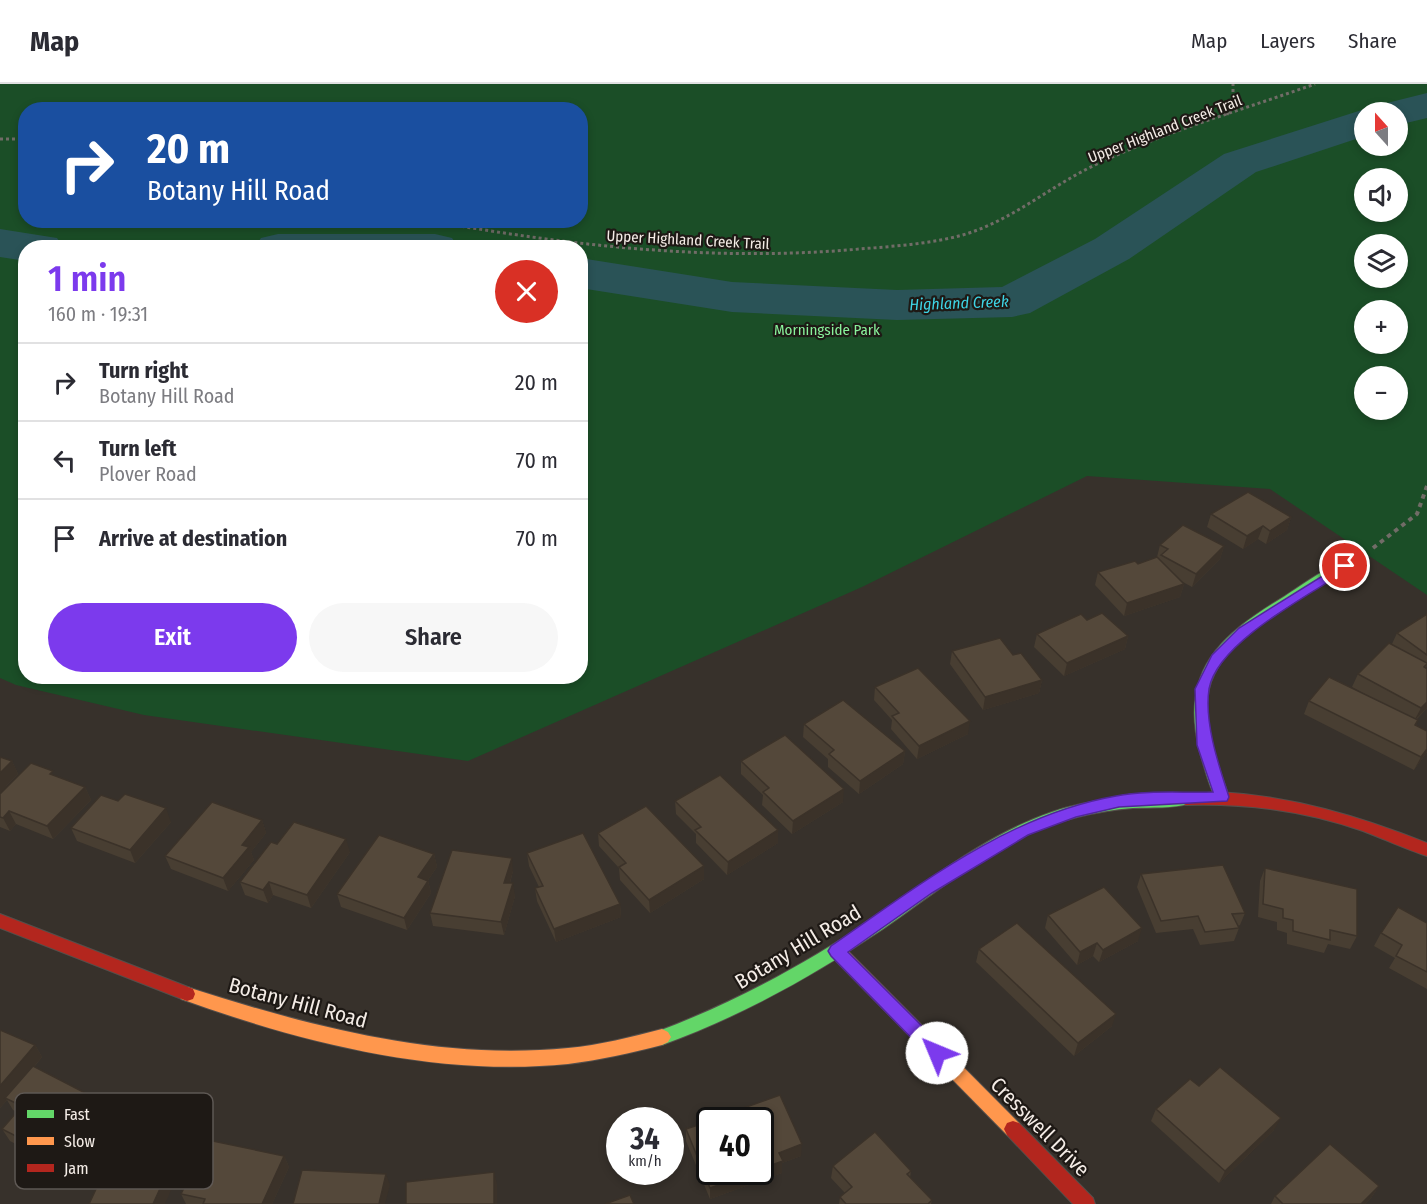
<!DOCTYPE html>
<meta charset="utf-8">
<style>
:root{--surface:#fff;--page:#f7f7f7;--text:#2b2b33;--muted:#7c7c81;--line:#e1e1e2;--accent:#7c3aed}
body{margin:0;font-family:"Fira Sans Condensed",sans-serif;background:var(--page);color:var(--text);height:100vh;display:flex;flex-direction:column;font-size:22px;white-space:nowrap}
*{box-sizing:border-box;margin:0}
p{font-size:20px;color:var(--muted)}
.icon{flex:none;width:33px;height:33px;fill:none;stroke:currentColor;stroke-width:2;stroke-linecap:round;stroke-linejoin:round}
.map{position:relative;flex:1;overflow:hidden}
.side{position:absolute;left:18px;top:156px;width:570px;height:444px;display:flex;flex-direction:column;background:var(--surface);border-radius:24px;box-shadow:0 3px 9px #0003}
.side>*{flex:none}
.guide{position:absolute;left:18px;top:18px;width:570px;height:126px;border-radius:24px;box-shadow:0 3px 9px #0003;background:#1a4fa0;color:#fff;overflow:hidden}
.needle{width:39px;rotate:339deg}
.buttons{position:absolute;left:1354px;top:18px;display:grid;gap:12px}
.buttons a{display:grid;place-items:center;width:54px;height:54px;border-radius:50%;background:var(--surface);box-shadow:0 3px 9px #0003;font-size:30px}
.speed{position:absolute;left:606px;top:1023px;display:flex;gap:12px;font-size:30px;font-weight:700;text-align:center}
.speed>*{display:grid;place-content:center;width:78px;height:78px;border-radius:50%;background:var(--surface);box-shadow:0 3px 9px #0003;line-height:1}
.speed small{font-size:15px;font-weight:400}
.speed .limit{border:3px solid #111;border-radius:9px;background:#fff;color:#111}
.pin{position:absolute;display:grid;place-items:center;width:51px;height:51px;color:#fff;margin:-26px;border:3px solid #fff;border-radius:50%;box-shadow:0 2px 6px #0007}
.me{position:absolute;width:66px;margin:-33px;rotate:315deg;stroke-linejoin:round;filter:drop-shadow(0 0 4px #0008)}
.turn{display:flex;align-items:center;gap:21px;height:126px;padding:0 30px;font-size:27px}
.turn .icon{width:78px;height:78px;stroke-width:2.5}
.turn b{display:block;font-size:42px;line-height:51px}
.round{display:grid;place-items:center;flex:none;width:63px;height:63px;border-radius:32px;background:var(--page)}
.headline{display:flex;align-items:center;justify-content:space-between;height:102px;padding:0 30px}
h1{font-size:36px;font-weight:600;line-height:45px;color:var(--accent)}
.primary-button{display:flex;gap:12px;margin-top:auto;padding:12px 30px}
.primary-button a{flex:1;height:69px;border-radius:36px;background:var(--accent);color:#fff;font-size:24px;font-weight:600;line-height:69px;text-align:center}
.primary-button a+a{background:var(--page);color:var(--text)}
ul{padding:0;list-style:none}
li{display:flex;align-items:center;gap:18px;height:78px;padding:0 30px;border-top:2px solid var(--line)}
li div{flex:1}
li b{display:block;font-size:22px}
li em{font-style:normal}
header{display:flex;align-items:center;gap:36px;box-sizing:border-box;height:84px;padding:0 30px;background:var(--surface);border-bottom:2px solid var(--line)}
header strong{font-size:28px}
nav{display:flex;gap:33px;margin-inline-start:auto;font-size:21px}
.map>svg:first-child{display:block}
.green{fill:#1b4e27;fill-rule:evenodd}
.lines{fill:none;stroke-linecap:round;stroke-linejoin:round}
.river{fill:#2a5357;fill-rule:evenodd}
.fast-casing{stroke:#554f4b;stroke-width:2}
.slow-casing{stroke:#554f4b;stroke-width:2}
.jam-casing{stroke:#554f4b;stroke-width:2}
.path-far1{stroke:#716c67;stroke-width:3;stroke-dasharray:3 3;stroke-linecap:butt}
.path{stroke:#716c67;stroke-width:4;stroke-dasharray:4.5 4.5;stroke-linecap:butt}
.fast{fill:#63d668;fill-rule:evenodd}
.slow{fill:#ff974d;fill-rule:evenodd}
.jam{fill:#b3261e;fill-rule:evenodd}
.wall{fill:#483e32}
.shaded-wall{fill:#3b3229}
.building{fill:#54483a;stroke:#3b3229;stroke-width:1.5}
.route{fill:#7c3aed;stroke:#51269a;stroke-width:1.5}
.labels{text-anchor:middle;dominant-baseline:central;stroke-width:4.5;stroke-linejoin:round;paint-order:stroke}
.far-street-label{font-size:15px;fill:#f4ece6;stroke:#1e1915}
.far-park-label{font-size:15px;fill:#89f29b;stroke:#1e1915}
.far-water-label{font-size:16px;font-style:italic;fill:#3ed5e6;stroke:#1e1915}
.near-street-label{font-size:21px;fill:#f4ece6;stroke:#1e1915}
.key{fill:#1e1915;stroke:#5e5854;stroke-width:1.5}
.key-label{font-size:16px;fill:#f4ece6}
</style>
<header>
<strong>Map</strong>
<nav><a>Map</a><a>Layers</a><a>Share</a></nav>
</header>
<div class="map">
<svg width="1427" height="1120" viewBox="0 0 1427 1120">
<rect width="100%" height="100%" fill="#37312b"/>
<path class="green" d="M 0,0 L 1427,0 L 1427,511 L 1270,405 L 1087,392 L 862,503 L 468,677 L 144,631 L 16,601 L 0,594 ZM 26,26 L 580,26 L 580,136 L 26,136 ZM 1365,28 L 1398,28 L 1398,62 L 1365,62 ZM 1365,94 L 1398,94 L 1398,128 L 1365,128 ZM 1365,160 L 1398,160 L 1398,194 L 1365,194 ZM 26,164 L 580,164 L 580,592 L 26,592 ZM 1365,226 L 1398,226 L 1398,260 L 1365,260 ZM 1365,292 L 1398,292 L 1398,326 L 1365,326 Z"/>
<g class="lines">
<g class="river">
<polygon points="1427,9 1427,34 1398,41 1398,28 1378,28 1383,20"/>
<polygon points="1365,25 1378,28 1365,28 1365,52 1256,88 1129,175 1030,229 1012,233 897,236 732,228 580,204 580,174 732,198 897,206 1002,203 1095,155 1224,70"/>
<polygon points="0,145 57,154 64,164 26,164 26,177 0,173"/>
<polygon points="278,150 435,150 452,154 459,164 254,164 261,154"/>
</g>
<g class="fast-casing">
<g id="fast">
<path d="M 1345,478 L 1351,482 L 1350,485 C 1305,512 1222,550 1209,605 C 1201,641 1218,680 1229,713 L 1227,717 L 1217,717 C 1209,703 1205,685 1200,669 C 1179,587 1219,552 1285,512 C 1302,501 1326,483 1345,478 Z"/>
<path d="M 1186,709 L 1191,711 L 1193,715 L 1191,719 C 1173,725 1151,723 1133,724 C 1096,727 1061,735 1027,751 C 975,775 930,813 883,845 C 813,892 742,932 662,961 L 656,958 L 653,953 L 656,948 C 736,918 801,882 873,835 C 930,796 985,751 1052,728 C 1095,713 1141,712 1186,709 Z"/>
</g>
</g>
<g class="slow-casing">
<g id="slow">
<polygon points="837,860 843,862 1019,1039 1022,1045 1019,1051 1013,1053 1007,1051 831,872 829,867 831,862"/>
<path d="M 187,903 C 309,942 438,977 568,964 C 600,961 631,953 662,945 L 668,948 L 671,953 L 668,958 L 662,961 C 631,969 600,976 568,980 C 438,993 303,959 181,915 L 179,910 L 181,905 Z"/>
</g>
</g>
<g class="jam-casing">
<g id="jam">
<path d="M 1219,708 C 1292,712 1359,732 1427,759 L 1427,772 C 1405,765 1384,755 1363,747 C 1305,727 1247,719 1186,721 L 1181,719 L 1179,715 L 1181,711 Z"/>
<polygon points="0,830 193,905 195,910 193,915 187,917 0,844"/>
<polygon points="1013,1037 1019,1039 1093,1114 1095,1120 1073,1120 1007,1051 1004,1045 1007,1039"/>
</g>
</g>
<g class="path-far1">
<polyline points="1227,31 1233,15 1233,0"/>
<polyline points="0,55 26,55"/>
<path d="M 426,136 C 570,162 714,178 860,165 C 895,162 932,160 966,150 C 1014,135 1052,101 1097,80 C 1167,47 1242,26 1315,0"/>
</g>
<polyline class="path" points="1373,464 1417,430 1427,402"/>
<use href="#fast" class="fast"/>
<use href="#slow" class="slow"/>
<use href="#jam" class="jam"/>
</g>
<g class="wall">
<polygon points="1211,430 1291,433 1287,446 1266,460 1258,455 1243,465 1207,443"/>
<polygon points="1160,461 1224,462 1220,475 1192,503 1181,497 1184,500 1180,513 1124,532 1095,501 1098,488 1138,480 1157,473"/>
<polygon points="1427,530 1427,581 1426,584 1427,624 1417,635 1416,642 1427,668 1414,686 1304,630 1309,617 1372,614 1352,603 1358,590 1392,560 1397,549"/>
<polygon points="1087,536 1128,552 1125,565 1064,592 1034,563 1037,550"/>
<polygon points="952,567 1013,571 1042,596 1039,609 983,626 950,580"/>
<polygon points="875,603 968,650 917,675 891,645 892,636 874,616"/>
<polygon points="804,640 905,667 903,680 859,710 828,683 828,675 803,653"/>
<polygon points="0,673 12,677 18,690 6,702 6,703 56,692 85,703 91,716 53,755 16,740 10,747 0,743"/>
<polygon points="741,677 843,718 792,750 762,721 763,711 741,690"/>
<polygon points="675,717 778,759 727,791 696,759 696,750 676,730"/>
<polygon points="262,736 266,749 251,768 254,776 228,807 171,785 165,772"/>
<polygon points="171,738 135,779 77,757 71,744"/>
<polygon points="598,749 704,782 704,795 650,829 620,796 619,784 599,762"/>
<polygon points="277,760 350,768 311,824 273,811 268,819 245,811 240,798"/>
<polygon points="527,769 620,820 621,833 556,858 537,817 535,804 539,803 529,782"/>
<polygon points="434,770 437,783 428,796 431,809 407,846 341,823 337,810"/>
<polygon points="1265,784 1357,852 1350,865 1328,860 1324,869 1287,860 1287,849 1277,846 1277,838 1258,833 1260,797"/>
<polygon points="513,787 510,799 515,812 504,851 433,842 430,829"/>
<polygon points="1141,790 1245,829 1240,841 1238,842 1239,844 1234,857 1200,861 1193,845 1156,849 1137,803"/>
<polygon points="1048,831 1138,857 1099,878 1093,872 1077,881 1045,844"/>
<polygon points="1427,839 1427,905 1389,884 1395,874 1374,862 1381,849"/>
<polygon points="979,865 1112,942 1074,972 976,878"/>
<polygon points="0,946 35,961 42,973 34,983 95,1014 102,1026 56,1081 10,1057 2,1045 17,1028 13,1026 7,1016 0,1024"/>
<polygon points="1199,1002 1274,1046 1219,1099 1151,1037 1156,1025"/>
<polygon points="760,1036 801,1072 782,1079 782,1089 710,1115 686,1057 686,1045"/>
<polygon points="186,1047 192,1059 100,1096 94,1095 87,1084"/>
<polygon points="284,1072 289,1083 272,1120 186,1120 181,1110"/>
<polygon points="833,1082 911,1087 910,1094 932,1116 931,1120 839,1120 840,1113 845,1109 831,1094"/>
<polygon points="1379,1102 1371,1114 1365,1120 1271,1120 1275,1112"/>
</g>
<g class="shaded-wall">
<polygon points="1291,433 1287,446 1266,460 1270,447"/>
<polygon points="1263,442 1258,455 1243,465 1247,452"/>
<polygon points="1224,462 1220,475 1192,503 1196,490"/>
<polygon points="1184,500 1180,513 1124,532 1127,519"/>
<polygon points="1128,552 1125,565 1064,592 1067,579"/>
<polygon points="1042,596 1039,609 983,626 985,613"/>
<polygon points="1427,618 1427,624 1414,637 1421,624"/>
<polygon points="970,637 968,650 917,675 919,662"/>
<polygon points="1427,665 1427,668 1414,686 1421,673"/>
<polygon points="905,667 903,680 859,710 860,697"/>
<polygon points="12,677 18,690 6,702 10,709 0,719 0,689"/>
<polygon points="85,703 91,716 53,755 47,742"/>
<polygon points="844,705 843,718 792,750 793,737"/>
<polygon points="166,724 171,738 135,779 130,766"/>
<polygon points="9,727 16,740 10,747 3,734"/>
<polygon points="262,736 266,749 251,768 254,776 228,807 223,794 242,761"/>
<polygon points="778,746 778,759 727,791 728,778"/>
<polygon points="346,755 350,768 311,824 307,811"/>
<polygon points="434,770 437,783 421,806 418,793"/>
<polygon points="512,774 513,787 506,812 504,799"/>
<polygon points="704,782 704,795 650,829 649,816"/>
<polygon points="428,797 431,809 407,846 404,834"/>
<polygon points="269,798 273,811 268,819 263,806"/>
<polygon points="513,799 515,812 504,851 501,838"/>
<polygon points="620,820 621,833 556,858 554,845"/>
<polygon points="1142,844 1138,857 1099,878 1103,866"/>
<polygon points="1097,859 1093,872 1077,881 1080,868"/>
<polygon points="1116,930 1112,942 1074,972 1078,959"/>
<polygon points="35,961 42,973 7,1015 5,1014 7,1016 0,1024 0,1002"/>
<polygon points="95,1014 102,1026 56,1081 49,1069"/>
<polygon points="1281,1034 1274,1046 1219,1099 1225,1087"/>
<polygon points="186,1047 192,1059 165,1120 153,1120"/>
<polygon points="802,1060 801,1072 782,1079 782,1089 710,1115 710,1104 754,1088 760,1088 760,1085 779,1069"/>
<polygon points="284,1072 289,1083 272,1120 262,1120"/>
<polygon points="494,1088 497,1100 497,1120 494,1120"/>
<polygon points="386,1090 390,1101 385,1120 379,1120"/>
<polygon points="1379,1102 1371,1114 1365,1120 1361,1120"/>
</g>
<g class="building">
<polygon points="1248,408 1291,433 1270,447 1263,442 1247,452 1211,430"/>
<polygon points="1183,441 1224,462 1196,490 1161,471 1168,465 1160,461"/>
<polygon points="1157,473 1184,500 1127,519 1098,488 1135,477 1138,480"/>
<polygon points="1102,529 1128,552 1067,579 1037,550 1081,530 1087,536"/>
<polygon points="1427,530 1427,571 1397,549"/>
<polygon points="1000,554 1013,571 1021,569 1042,596 985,613 952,567"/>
<polygon points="1389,559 1427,579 1427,580 1424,583 1427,585 1427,618 1421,624 1358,590"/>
<polygon points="918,584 970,637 919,662 892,632 899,629 875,603"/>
<polygon points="1329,593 1418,636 1415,641 1427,647 1427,665 1421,673 1309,617"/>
<polygon points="843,616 905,667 860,697 829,670 834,666 804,640"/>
<polygon points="785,651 844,705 793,737 763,708 769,704 741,677"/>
<polygon points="0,673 12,677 0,689"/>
<polygon points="31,679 53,687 50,690 85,703 47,742 9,727 3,734 0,733 0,710"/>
<polygon points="720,691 778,746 728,778 695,746 701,743 675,717"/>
<polygon points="125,710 166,724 130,766 71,744 101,711 118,717"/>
<polygon points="212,718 262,736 242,761 249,763 223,794 165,772"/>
<polygon points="646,722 704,782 649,816 619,783 626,779 598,749"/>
<polygon points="294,738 346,755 307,811 269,798 263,806 240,798 271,758 277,760"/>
<polygon points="583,749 620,820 554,845 535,804 543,802 527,769"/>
<polygon points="379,751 434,770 418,793 428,797 404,834 337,810"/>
<polygon points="452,766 512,774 504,799 513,799 501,838 430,829"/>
<polygon points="1223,781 1245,829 1232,830 1239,844 1205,848 1198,832 1161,837 1141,790"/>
<polygon points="1265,784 1357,805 1357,852 1330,846 1330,856 1293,847 1293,836 1283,834 1283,825 1263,820"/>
<polygon points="1104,803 1142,844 1103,866 1097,859 1080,868 1048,831"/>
<polygon points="1398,823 1427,839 1427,888 1396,872 1402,861 1381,849"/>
<polygon points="1017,839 1116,930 1078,959 979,865"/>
<polygon points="0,946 35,961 0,1002"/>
<polygon points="33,982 95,1014 49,1069 2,1045 22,1022 5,1014"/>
<polygon points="1220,983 1281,1034 1225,1087 1156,1025 1190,995 1199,1002"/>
<polygon points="780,1011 802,1060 779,1069 783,1077 760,1085 760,1036 710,1036"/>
<polygon points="111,1036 186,1047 153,1120 89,1120 105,1086 87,1084"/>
<polygon points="710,1037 710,1088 754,1088 710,1104 686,1045"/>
<polygon points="875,1048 911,1087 907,1090 932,1116 928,1120 846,1120 840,1113 852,1103 833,1082"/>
<polygon points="208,1056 284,1072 262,1120 203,1120 205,1115 181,1110"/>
<polygon points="1330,1060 1379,1102 1361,1120 1283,1120 1275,1112"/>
<polygon points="302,1086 386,1090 379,1120 293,1120"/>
<polygon points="494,1088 494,1120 406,1120 406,1098"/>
<polygon points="630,1111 634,1120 605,1120"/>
</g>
<path class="route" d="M 1345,478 L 1351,482 L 1349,485 C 1311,510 1217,558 1209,605 C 1204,639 1219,682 1229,713 L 1227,717 L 1119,723 L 1076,733 L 1028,751 L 932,809 L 848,868 L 943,963 L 946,969 L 943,974 L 937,977 L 931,974 L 831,872 L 828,867 L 831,862 C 919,801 1008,731 1116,712 C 1147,706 1181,709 1213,708 L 1197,661 L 1195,605 L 1212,571 L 1239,544 Z"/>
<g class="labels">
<g class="far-street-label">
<text transform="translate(1165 45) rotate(-21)">Upper Highland Creek Trail</text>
<text transform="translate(688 156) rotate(3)">Upper Highland Creek Trail</text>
</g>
<g class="far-park-label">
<text x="827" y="246">Morningside Park</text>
</g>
<g class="far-water-label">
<text transform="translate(959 219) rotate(-2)">Highland Creek</text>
</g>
<g class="near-street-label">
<text transform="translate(798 863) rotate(-31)">Botany Hill Road</text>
<text transform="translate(298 919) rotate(15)">Botany Hill Road</text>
<text transform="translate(1040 1043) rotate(45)">Cresswell Drive</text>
</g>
</g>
<rect x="15" y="1009" width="198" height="96" rx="9" class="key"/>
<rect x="27" y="1026" width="27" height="8" fill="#63d668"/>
<rect x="27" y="1053" width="27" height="8" fill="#ff974d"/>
<rect x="27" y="1080" width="27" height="8" fill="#b3261e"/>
<g class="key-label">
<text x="64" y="1036">Fast</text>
<text x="64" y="1063">Slow</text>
<text x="64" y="1090">Jam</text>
</g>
</svg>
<div class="buttons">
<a><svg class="needle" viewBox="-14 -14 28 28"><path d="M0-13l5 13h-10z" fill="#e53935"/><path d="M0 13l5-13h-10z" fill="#7c7c81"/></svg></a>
<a><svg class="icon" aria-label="sound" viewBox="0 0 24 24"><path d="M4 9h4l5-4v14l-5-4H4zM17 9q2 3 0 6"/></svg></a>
<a><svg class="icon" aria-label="layers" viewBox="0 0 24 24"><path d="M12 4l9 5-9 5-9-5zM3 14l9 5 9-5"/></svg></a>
<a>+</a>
<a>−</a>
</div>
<div class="speed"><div>34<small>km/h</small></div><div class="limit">40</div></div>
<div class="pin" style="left:1345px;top:482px;background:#d93025"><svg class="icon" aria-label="arrive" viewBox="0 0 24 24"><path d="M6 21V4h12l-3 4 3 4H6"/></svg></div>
<svg class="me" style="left:937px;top:969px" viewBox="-20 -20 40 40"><circle r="19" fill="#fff"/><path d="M0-13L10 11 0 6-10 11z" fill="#7c3aed"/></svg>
<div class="guide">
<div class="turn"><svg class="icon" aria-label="right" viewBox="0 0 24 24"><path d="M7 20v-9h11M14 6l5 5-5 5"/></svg><div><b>20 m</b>Botany Hill Road</div></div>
</div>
<section class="side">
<div class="headline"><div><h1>1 min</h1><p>160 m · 19:31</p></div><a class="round" style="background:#d93025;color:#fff"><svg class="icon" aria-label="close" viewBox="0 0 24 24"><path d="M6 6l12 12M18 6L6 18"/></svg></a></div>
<ul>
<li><svg class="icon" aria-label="right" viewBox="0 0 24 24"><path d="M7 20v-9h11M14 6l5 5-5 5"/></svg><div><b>Turn right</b><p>Botany Hill Road</p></div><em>20 m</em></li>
<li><svg class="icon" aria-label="left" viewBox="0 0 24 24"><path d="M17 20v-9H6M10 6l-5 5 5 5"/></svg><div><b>Turn left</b><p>Plover Road</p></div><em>70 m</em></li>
<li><svg class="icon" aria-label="arrive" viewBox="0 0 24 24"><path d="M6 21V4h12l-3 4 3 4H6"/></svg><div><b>Arrive at destination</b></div><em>70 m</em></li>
</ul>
<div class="primary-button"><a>Exit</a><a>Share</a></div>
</section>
</div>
